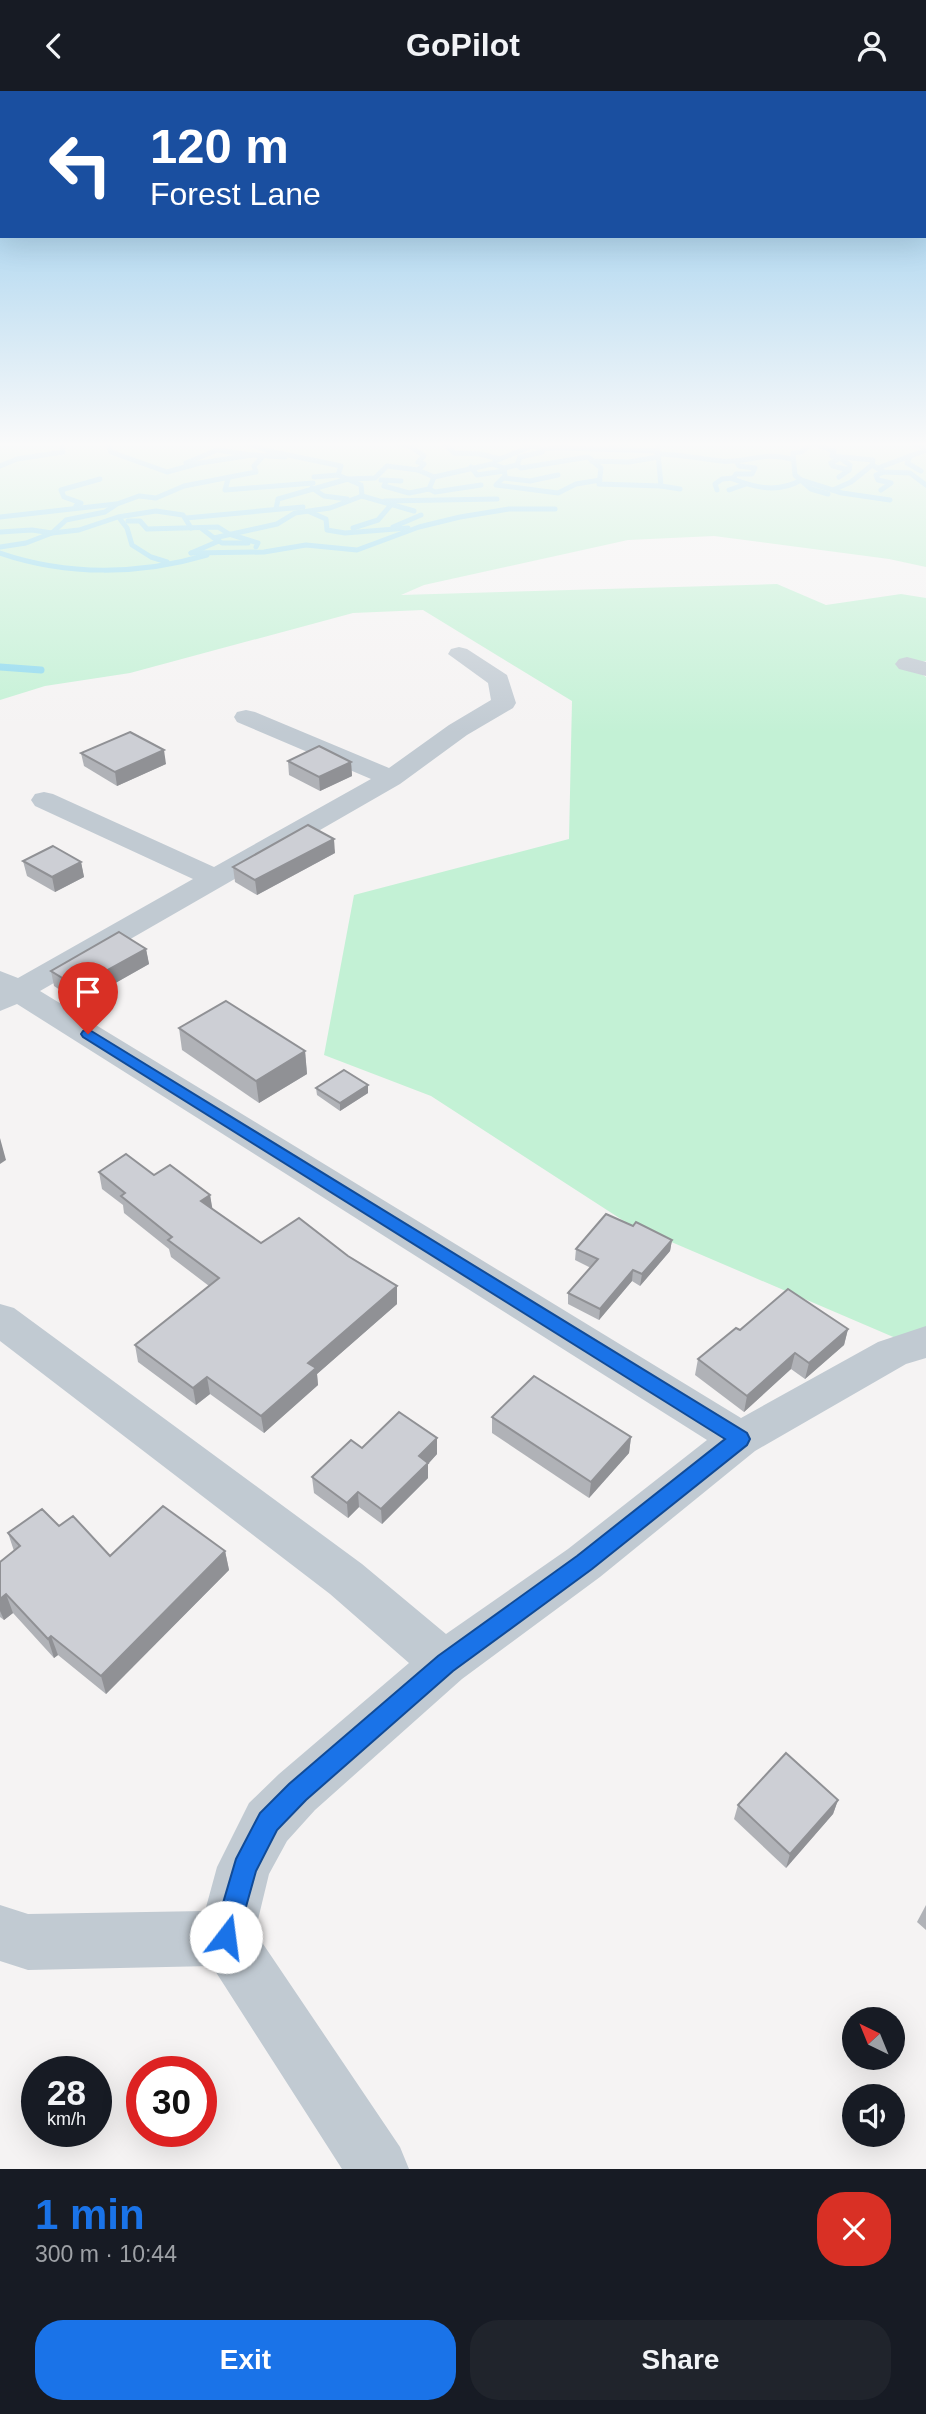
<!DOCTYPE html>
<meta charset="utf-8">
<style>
:root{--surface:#171b24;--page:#20242c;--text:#f1f3f6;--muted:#9ea1a6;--accent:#1a73e8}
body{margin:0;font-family:Helvetica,sans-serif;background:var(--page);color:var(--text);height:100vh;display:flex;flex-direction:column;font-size:26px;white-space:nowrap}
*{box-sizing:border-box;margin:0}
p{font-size:23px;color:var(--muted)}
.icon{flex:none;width:38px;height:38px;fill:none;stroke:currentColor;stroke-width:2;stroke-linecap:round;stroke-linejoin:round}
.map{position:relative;height:2078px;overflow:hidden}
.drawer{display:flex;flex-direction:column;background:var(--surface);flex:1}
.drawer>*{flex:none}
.hud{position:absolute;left:0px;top:0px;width:928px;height:147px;box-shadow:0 7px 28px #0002;background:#1a4fa0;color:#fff;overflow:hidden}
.needle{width:46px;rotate:317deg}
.controls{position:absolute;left:842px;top:1916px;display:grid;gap:14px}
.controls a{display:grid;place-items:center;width:63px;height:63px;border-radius:50%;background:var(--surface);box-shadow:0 7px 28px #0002;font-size:35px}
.speed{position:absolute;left:21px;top:1965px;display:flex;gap:14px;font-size:35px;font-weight:700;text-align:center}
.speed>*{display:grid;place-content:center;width:91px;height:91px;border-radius:50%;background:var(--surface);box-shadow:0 7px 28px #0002;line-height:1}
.speed small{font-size:18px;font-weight:400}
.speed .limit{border:10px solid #d22;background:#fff;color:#111}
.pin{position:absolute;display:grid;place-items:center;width:60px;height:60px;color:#fff;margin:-72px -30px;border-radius:50% 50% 50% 0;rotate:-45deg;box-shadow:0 0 7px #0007}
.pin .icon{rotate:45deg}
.me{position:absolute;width:77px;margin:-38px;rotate:15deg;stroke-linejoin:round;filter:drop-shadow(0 0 5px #0008)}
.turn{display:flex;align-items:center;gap:24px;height:147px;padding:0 35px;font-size:32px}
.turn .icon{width:91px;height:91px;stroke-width:2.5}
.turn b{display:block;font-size:49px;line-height:60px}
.round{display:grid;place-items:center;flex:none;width:74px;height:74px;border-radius:28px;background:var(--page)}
.head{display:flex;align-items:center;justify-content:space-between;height:119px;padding:0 35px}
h1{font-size:42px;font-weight:700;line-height:52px;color:var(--accent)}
.action{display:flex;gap:14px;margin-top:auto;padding:14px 35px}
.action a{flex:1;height:80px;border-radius:28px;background:var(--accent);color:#fff;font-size:28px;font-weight:700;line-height:80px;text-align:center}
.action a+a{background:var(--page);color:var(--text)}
header{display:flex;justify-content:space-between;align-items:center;height:91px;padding:0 35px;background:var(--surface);font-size:32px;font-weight:700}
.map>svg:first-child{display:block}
.green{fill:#c3f1d5}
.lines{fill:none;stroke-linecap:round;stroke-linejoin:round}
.stream-far1{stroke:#90daee;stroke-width:5}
.stream{stroke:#90daee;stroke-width:7}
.minor{fill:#c1cad2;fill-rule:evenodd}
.wall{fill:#b0b2b7}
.shaded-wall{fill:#909195}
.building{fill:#cdcfd5;stroke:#909195;stroke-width:2}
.route{fill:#1a73e8;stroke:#114b97;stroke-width:2}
</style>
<header><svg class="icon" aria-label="back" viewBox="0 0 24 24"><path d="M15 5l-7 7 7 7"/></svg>GoPilot<svg class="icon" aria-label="person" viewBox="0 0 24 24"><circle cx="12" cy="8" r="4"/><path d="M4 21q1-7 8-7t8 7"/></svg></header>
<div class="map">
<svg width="926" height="2078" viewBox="0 0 926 2078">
<rect width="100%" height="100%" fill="#f5f3f3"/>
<polygon class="green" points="0,351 926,351 926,476 889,468 714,445 628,449 424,494 401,504 777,493 826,514 901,503 926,507 926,570 908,574 926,586 926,1260 627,1132 431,1005 324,964 354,804 569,748 572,610 423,519 353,522 130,582 45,595 0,609"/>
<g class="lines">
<g class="stream-far1">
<polyline points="107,351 111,361 167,381 200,372 252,364 285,366"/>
<polyline points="245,351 269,360 341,375 338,384 361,394 362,405"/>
<polyline points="395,351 410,355"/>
<polyline points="443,351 454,362 480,363 500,368"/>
<polyline points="521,351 542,358 567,356"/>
<polyline points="657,351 661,395 680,398"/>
<polyline points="909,351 926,357"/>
<polyline points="611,354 635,351"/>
<polyline points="564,357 656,360"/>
<path d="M 657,363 C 680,363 700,368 722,370 C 750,372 762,360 792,368"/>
<polyline points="910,366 907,372 921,380"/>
<polygon points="840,367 850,374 849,379 833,375 831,372"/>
<polyline points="495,370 532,355"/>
<polyline points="592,370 629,371 658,366"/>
<path d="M 736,370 L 739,375 L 755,377 L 752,383 L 736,383 L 733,388 C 756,397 779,402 801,389 L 842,402 L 890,409"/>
<polyline points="186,372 217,359 252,364"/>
<polyline points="517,374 521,377 588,366 601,377 599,393 661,395"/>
<polyline points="0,375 17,368 63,361 62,353 68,351"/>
<polyline points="471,376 477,384 504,380"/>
<polyline points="504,377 505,385 496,394 558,402 576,393 600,389"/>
<polyline points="878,377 926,359"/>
<polyline points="418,379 424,373 418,371 424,365 410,355 420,351"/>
<polyline points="314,386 338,384"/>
<polyline points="839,386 849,379"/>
<polyline points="504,387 530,390 558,384"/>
<polyline points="228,388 225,399 313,392"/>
<polyline points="381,389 401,390"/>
<polyline points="386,391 384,395 409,402 429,398 434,386"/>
<polyline points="312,397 324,405 347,408"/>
<polyline points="429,398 435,401 481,394"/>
<polyline points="717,399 715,393 722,388 734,387"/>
<polyline points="729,399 746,393"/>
<polyline points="833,399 851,391 872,374"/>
<polyline points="881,399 891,392 878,389 876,384 884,381"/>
<polyline points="828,403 811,398 795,384 793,362 801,361 813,352 834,360 832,365 873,369 872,374 884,381 910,382 926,394"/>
<polyline points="385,410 497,408"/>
<polyline points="76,415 81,412 64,406 61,399 100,388"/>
<polyline points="276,418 278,408 348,388 375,387 387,375 418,379 434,386 492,373 504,377 517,374 520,366 542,361"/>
<polyline points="310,421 326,428 327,439 345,442 408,437"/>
<polyline points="0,426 116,413"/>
<polyline points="186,427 303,416"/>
<polyline points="120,428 127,437 132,454 151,466 167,471"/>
<polyline points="128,430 140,430 147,438 218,436 229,443 258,452 256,456"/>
<polyline points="393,436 421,424"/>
<polyline points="201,437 214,447 277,433 295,422 330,417 362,405 414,420"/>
<polyline points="353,437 378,429 390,415"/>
<polyline points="0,441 32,439 52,442 66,429 105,421 117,413 139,405 156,407 184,395 256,381 254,375 263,365"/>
<polyline points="214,447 222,452 248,452"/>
<polyline points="0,456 26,452 52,442 79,439 118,426 156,420 183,424 191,437"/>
<path d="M 0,462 C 67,485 140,484 207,464"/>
<polyline points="191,462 264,461 306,454 357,459 419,436 460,426 509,418 555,418"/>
<polyline points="191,462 219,450"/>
</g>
<polyline class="stream" points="0,576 41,579"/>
<g class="minor">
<polygon points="459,556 467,558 507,584 516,612 513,617 467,644 400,693 40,900 741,1327 878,1251 926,1235 926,1267 906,1273 755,1360 600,1486 462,1588 315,1719 287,1750 269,1783 255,1841 400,2056 409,2078 342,2078 212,1875 28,1879 0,1870 0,1814 28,1823 205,1820 217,1776 249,1712 279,1683 409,1572 330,1503 0,1250 0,1213 14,1217 362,1473 446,1543 568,1458 707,1349 17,913 0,920 0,880 18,887 193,788 35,715 31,709 35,703 44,701 53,703 214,776 371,688 237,631 234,626 237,621 246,619 255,621 389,677 449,634 491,609 488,592 448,563 451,558"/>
<polygon points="907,566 926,571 926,585 899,578 895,573 899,568"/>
</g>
</g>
<g class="wall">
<polygon points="81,662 166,673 117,695 84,675"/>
<polygon points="288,670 351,671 352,685 320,700 289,684"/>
<polygon points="335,762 257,804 235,791 233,776"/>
<polygon points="23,770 81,771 84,786 55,801 27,785"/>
<polygon points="146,858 149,873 80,912 54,895 51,880"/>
<polygon points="179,937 305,960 307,983 259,1012 182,959"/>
<polygon points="316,997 368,1002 340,1020 317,1004"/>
<polygon points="99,1081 154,1084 210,1104 212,1118 261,1152 397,1213 317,1283 318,1294 264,1342 210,1303 196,1314 138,1271 135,1254 209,1195 171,1166 169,1158 124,1122 123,1114 102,1098"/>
<polygon points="633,1135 672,1149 670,1160 640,1195 632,1190 599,1229 568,1213 568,1202 591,1177 575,1169 576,1158"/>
<polygon points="848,1238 844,1254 805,1288 791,1278 744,1321 695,1284 698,1268 740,1239"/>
<polygon points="492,1326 631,1346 629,1362 589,1407 492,1342"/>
<polygon points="437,1347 437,1363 428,1373 428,1387 382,1433 359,1416 348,1427 314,1402 312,1386 362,1357"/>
<polygon points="59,1435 110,1465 225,1460 229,1479 106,1603 58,1564 54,1567 13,1522 4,1529 0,1526 0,1471 14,1460 8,1442"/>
<polygon points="838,1709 833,1723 786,1777 734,1728 738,1714"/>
<polygon points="926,1814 926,1839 917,1831"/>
</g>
<g class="shaded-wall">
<polygon points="164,659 166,673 117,695 115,681"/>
<polygon points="351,671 352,685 320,700 319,686"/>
<polygon points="334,748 335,762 257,804 255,789"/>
<polygon points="81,771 84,786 55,801 52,786"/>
<polygon points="146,858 149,873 80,912 77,896"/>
<polygon points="305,960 307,983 259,1012 256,990"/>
<polygon points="368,994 368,1002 340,1020 340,1012"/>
<polygon points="0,1047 6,1069 0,1073"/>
<polygon points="210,1104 213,1121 201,1110"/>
<polygon points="672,1149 670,1160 640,1195 642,1183"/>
<polygon points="633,1179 632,1190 599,1229 600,1218"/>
<polygon points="397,1195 397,1213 317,1283 318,1294 264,1342 261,1325 308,1272"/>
<polygon points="848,1238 844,1254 805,1288 809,1272"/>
<polygon points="795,1262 791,1278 744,1321 747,1305"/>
<polygon points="207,1286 210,1303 196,1314 193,1297"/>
<polygon points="631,1346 629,1362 589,1407 591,1391"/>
<polygon points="437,1347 437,1363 428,1373 428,1387 382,1433 381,1418 419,1365"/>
<polygon points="358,1401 359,1416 348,1427 347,1412"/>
<polygon points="225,1460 229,1479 106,1603 101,1585"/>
<polygon points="6,1503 13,1522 4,1529 0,1520 0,1508"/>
<polygon points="51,1545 58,1564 54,1567 48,1548"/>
<polygon points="838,1709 833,1723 786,1777 790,1763"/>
</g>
<g class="building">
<polygon points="130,641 164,659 115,681 81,662"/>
<polygon points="319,655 351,671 319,686 288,670"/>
<polygon points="308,734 334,748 255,789 233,776"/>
<polygon points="53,755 81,771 52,786 23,770"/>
<polygon points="119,841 146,858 77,896 51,880"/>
<polygon points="226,910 305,960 256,990 179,937"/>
<polygon points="344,979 368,994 340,1012 316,997"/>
<polygon points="126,1063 154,1084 170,1074 210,1104 201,1110 261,1152 299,1127 348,1165 397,1195 308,1272 316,1277 261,1325 207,1286 193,1297 135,1254 219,1187 168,1149 172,1146 121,1105 125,1102 99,1081"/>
<polygon points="606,1123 633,1135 636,1131 672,1149 642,1183 633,1179 600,1218 568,1202 598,1168 576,1158"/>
<polygon points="788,1198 848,1238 809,1272 795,1262 747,1305 698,1268 736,1237 740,1239"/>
<polygon points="534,1285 631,1346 591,1391 492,1326"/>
<polygon points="399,1321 437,1347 419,1365 428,1372 381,1418 358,1401 347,1412 312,1386 351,1349 362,1357"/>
<polygon points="163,1415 225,1460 101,1585 51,1545 48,1548 6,1503 0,1508 0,1471 20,1455 8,1442 42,1418 59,1435 73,1425 110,1465"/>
<polygon points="786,1662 838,1709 790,1763 738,1714"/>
</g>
<linearGradient id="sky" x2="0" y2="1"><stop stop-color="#85c3ea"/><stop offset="0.55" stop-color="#fafafa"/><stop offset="1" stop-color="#fafafa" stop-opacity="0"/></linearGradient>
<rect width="926" height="642" fill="url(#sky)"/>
<polygon class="route" points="88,938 747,1342 750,1348 747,1354 592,1478 453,1580 306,1709 277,1739 256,1780 235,1855 226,1859 217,1855 213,1846 236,1768 260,1722 289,1693 438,1565 577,1465 725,1348 83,946 81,943 83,940"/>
</svg>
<div class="controls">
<a><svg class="needle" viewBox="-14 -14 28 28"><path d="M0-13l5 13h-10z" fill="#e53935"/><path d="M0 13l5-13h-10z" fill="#9ea1a6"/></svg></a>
<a><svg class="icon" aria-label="sound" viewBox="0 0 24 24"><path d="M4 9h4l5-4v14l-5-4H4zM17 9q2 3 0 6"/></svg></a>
</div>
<div class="speed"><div>28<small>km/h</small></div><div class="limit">30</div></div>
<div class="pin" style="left:88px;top:943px;background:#d93025"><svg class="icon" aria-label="arrive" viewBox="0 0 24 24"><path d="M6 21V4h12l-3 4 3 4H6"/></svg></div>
<svg class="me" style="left:226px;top:1846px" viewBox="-20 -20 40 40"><circle r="19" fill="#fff"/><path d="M0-13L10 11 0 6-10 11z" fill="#1a73e8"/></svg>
<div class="hud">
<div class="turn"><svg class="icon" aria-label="left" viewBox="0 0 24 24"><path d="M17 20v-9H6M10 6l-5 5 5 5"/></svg><div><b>120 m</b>Forest Lane</div></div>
</div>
</div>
<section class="drawer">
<div class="head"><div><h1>1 min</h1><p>300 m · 10:44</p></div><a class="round" style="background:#d93025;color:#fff"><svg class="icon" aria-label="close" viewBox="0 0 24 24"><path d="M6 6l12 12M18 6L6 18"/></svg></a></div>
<div class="action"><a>Exit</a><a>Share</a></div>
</section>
